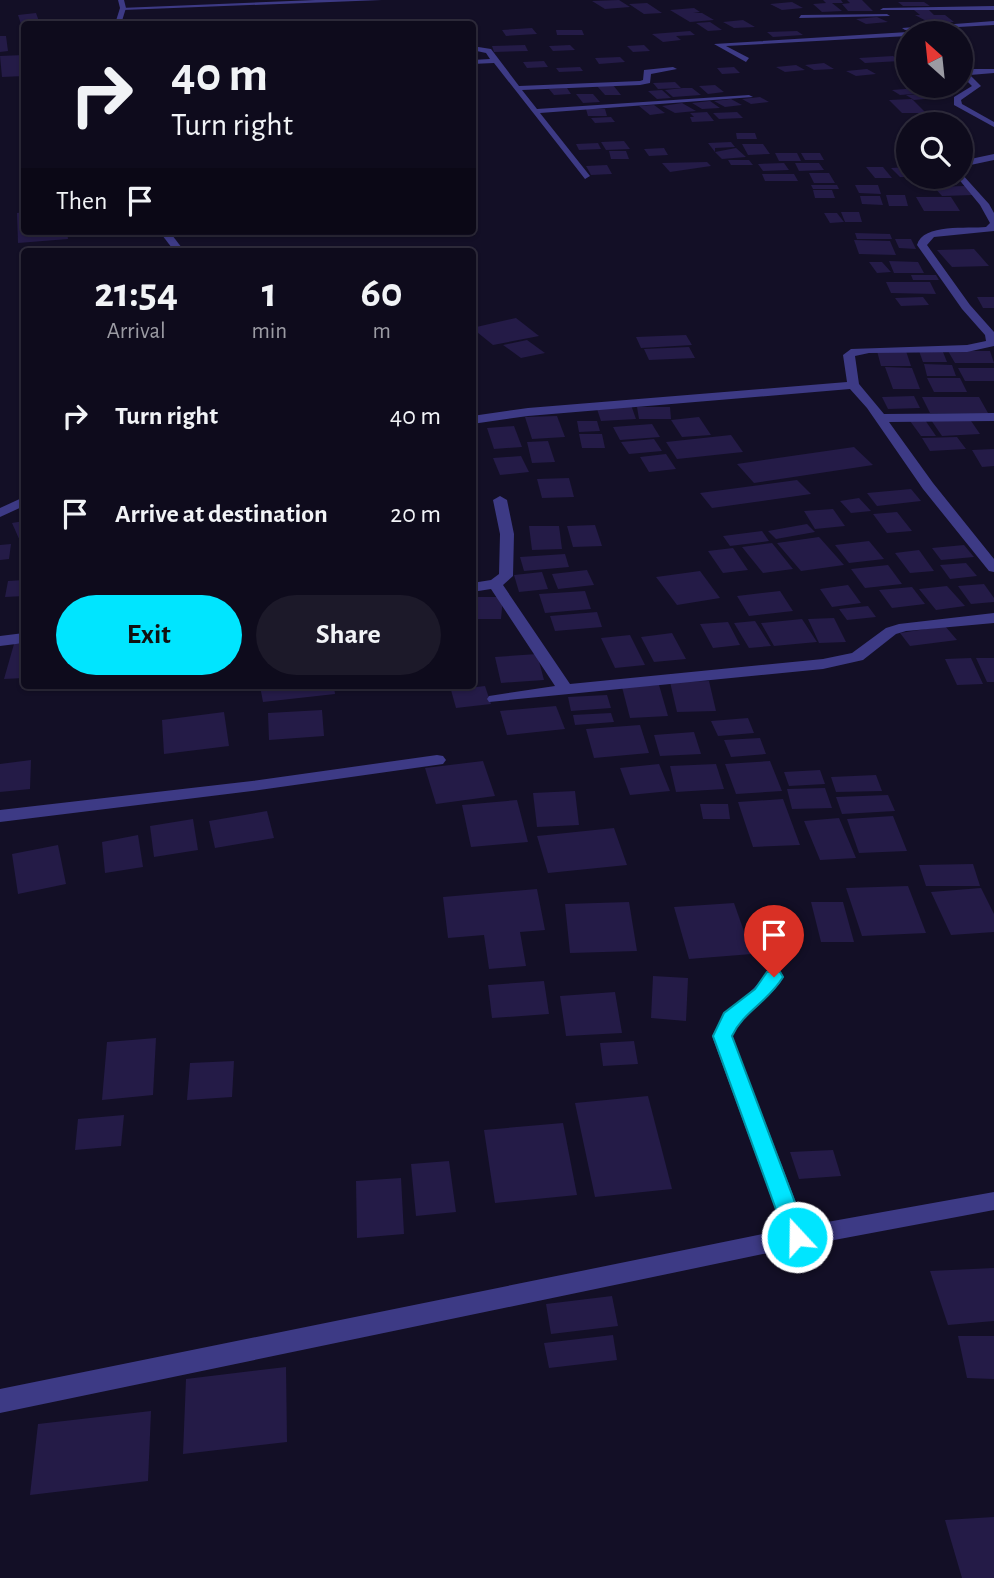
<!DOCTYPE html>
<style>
:root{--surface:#0e0b1c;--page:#1c1929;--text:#f1f3f6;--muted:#9b9ba3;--line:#2e2b3b;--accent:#00e5ff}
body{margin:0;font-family:"Alegreya Sans",sans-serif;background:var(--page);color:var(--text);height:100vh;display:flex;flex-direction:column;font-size:26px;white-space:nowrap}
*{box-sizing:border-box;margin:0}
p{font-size:23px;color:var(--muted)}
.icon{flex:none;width:38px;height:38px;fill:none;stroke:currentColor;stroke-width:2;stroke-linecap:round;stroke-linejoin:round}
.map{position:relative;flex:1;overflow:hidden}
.details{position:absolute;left:21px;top:248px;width:455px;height:441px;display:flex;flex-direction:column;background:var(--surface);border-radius:7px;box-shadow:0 2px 5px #0004,0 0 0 2px var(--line)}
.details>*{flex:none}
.top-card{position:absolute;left:21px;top:21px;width:455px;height:214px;border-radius:7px;box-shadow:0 2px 5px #0004,0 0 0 2px var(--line);background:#0e0b1c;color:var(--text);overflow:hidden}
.needle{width:46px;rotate:333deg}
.fabs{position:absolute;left:896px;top:21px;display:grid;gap:14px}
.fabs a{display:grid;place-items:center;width:77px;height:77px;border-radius:50%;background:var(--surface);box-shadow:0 2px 5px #0004,0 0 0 2px var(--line);font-size:35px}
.pin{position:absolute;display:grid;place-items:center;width:60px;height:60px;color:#fff;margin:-72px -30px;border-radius:50% 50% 50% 0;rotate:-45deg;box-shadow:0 0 7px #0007}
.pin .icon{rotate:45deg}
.me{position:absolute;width:77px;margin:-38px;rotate:339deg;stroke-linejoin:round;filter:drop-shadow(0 0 5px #0008)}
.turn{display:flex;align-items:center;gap:24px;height:147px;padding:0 35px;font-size:32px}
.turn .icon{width:91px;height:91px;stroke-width:2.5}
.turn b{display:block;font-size:49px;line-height:60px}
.then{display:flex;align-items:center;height:66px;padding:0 35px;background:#0003;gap:14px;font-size:26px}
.eta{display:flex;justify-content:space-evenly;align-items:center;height:119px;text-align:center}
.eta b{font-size:42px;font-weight:700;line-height:49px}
.cta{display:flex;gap:14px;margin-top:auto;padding:14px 35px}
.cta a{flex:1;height:80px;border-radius:42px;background:var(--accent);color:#111;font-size:28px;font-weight:700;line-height:80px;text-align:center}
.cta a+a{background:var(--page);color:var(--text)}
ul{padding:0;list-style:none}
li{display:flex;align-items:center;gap:21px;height:98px;padding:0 35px}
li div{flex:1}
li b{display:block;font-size:26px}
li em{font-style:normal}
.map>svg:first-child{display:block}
.building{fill:#241b47}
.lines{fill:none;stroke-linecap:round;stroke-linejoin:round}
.minor{fill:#3d3a85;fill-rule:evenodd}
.tertiary{fill:#3d3a85;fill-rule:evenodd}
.route{fill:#00e5ff;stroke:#0095a6;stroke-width:2}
</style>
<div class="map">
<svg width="994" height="1578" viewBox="0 0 994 1578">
<rect width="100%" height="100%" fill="#130f26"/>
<g class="building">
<polygon points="619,0 630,7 605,9 592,1"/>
<polygon points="823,0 841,0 843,3 832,3 842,11 822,12 813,4 826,3"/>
<polygon points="847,0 862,0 873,11 848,11 842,4 850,3"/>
<polygon points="792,2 803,8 782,10 770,4"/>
<polygon points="898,2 924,2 930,6 903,6"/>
<polygon points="647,3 662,13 644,14 629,4"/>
<polygon points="694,8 700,12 693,13 702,13 714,20 690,22 670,10"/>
<polygon points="928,9 934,15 945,15 954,22 930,23 915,15 920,15 914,10"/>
<polygon points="36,13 40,24 24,24 24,33 18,15"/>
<polygon points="877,17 888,22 866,24 856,19"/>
<polygon points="743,20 755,27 734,28 723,22"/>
<polygon points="710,22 722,30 708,31 696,23"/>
<polygon points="532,28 537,34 506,36 502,30"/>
<polygon points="556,30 582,30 584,35 557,35"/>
<polygon points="690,31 695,35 676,36 681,40 663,42 652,34"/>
<polygon points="797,31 803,35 773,37 767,32"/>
<polygon points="0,36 6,36 8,51 0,52"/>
<polygon points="525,45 528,51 494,52 492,46"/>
<polygon points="570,45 575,50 553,51 549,46"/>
<polygon points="644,45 650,51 633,52 627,46"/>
<polygon points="24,55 24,76 2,77 0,56"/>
<polygon points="893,56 900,61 865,63 859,58"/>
<polygon points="620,57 625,62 599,64 595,58"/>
<polygon points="544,61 548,67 527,68 523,62"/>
<polygon points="824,63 834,69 814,70 805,65"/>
<polygon points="796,65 805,70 785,72 776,67"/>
<polygon points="580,67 583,71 559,72 556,68"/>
<polygon points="734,67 740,73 722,74 717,68"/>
<polygon points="867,69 876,74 856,76 846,71"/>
<polygon points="675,82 681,88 658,89 653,83"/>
<polygon points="613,85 621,95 605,95 597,86"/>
<polygon points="715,85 724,92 708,94 699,86"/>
<polygon points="567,88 571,94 554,95 549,89"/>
<polygon points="683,88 692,88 701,95 673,97 665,90"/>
<polygon points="918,88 926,93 900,95 892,90"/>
<polygon points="662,90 671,98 657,99 648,91"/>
<polygon points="946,92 954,96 914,100 906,95"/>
<polygon points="576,94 593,94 600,102 583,103"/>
<polygon points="760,97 769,102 751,104 742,99"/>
<polygon points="731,99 742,105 725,107 714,101"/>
<polygon points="912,99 926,113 902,113 889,100"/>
<polygon points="710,101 720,108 702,109 692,103"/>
<polygon points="682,103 696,111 675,113 662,106"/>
<polygon points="654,105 665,113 650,115 639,106"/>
<polygon points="586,109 605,109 607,116 588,116"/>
<polygon points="707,112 714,121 692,122 690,117 694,117 690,113"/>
<polygon points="737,112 743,118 719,119 713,113"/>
<polygon points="611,117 615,122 595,123 591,118"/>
<polygon points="736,133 755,133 757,139 737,139"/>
<polygon points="624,141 630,149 606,150 601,142"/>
<polygon points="731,142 735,147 715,148 715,152 736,148 746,157 722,159 715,152 708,143"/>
<polygon points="598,143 601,149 579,150 576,144"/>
<polygon points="742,144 763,144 770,154 748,155"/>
<polygon points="664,148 668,155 649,156 644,149"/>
<polygon points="609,151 626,151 629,159 611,159"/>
<polygon points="775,153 797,153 801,161 779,161"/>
<polygon points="801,153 820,153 824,160 805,160"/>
<polygon points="728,160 749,160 753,165 731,165"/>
<polygon points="707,162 711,166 670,172 662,163"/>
<polygon points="784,163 789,170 763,171 758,164"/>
<polygon points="795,163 819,163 824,170 799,171"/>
<polygon points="607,165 612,174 591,175 586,166"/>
<polygon points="866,167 883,167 892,178 875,178"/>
<polygon points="907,167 908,177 900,177 891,168"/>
<polygon points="809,173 829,173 835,183 814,183"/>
<polygon points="762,174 794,174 798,181 765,181"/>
<polygon points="952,178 957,185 937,185 932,179"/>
<polygon points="811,185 837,185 839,189 813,189"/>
<polygon points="855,185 878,185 881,194 859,193"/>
<polygon points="965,186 973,195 942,196 934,187"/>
<polygon points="813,190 832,190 835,198 815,198"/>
<polygon points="886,195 905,195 908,206 889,206"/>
<polygon points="860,196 880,196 883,205 862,204"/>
<polygon points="916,197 951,197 960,211 924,211"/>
<polygon points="24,212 24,231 67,231 68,239 18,243 17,213"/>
<polygon points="841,212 859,212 862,222 845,222"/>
<polygon points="824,213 837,213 844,222 830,223"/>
<polygon points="855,233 890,234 892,239 857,239"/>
<polygon points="895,239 911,239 916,249 899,248"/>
<polygon points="854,240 890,241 896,255 859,254"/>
<polygon points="974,249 989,266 952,267 937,250"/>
<polygon points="889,261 918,262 924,273 894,273"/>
<polygon points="869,262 882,262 891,272 877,273"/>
<polygon points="911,275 936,275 939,280 913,280"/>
<polygon points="886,282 930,282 936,294 891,293"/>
<polygon points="923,297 929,305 901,306 895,298"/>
<polygon points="977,297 994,297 994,308 983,308"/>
<polygon points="516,318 539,336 493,345 472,328"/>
<polygon points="686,335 692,345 641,348 636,337"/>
<polygon points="527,340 545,353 521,358 503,345"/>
<polygon points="689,347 695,358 649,360 644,349"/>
<polygon points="877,351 906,351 911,366 881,366"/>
<polygon points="919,351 943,352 947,362 923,362"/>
<polygon points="948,351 990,351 994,363 955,363"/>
<polygon points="924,364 952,365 956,376 927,376"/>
<polygon points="885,367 912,368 920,389 893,389"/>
<polygon points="958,368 994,368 994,381 965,381"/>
<polygon points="927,378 960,378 967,392 934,392"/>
<polygon points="914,396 920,408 888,409 882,397"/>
<polygon points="922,397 979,397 988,413 930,413"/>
<polygon points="631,405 636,419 601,421 596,406"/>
<polygon points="637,407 670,407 671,419 639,419"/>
<polygon points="557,416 565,437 532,439 525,417"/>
<polygon points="699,417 711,435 682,437 671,420"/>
<polygon points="969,418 980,434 942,436 931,420"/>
<polygon points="925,420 936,436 921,436 910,421"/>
<polygon points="577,421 597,421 600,431 579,432"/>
<polygon points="652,424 660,437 620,440 613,427"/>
<polygon points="514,426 522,447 494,449 487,428"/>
<polygon points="579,434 602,434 605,448 582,448"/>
<polygon points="731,435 743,452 677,459 666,442"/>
<polygon points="957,437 966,449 930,451 922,438"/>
<polygon points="654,439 662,451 629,454 621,442"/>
<polygon points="548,441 555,462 532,463 527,442"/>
<polygon points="854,447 873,465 754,483 737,464"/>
<polygon points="994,449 994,466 982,467 972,450"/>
<polygon points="666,454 676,469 649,472 640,457"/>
<polygon points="521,456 529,472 500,475 493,458"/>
<polygon points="569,478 574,497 542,498 537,479"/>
<polygon points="797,480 811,494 712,508 700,493"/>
<polygon points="911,489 921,501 877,506 867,493"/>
<polygon points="859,498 871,511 851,513 840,501"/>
<polygon points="833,509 845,526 815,529 804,511"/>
<polygon points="897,512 912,531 887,533 873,514"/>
<polygon points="24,521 24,550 12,523"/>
<polygon points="807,524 815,532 776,539 768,531"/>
<polygon points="595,525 602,546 573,547 567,526"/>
<polygon points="529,526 559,526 562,549 532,550"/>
<polygon points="762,531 769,541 730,546 723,536"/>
<polygon points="819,537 844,565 801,571 777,543"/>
<polygon points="869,541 884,559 849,563 835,545"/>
<polygon points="772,543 793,569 763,573 742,547"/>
<polygon points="11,544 9,559 0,560 0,545"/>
<polygon points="964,545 974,557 941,560 932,548"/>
<polygon points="733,548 748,570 723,573 708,551"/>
<polygon points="919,550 934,571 910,573 895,553"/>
<polygon points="565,554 569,567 524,571 520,557"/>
<polygon points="966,563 977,576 950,579 940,565"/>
<polygon points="888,565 902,584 865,588 851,569"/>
<polygon points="587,570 594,585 558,589 552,574"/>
<polygon points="700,571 720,598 677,605 656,577"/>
<polygon points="542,572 548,589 519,592 514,575"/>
<polygon points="24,580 24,596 5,597 8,581"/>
<polygon points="984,584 994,598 994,602 971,604 958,586"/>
<polygon points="848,585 861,603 832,607 820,589"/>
<polygon points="947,586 965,606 936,610 919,589"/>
<polygon points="912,587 925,604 892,608 879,590"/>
<polygon points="585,591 591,609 545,613 539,594"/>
<polygon points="780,591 793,611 749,616 737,596"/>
<polygon points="472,597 503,597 501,619 472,619"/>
<polygon points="868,606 876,617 847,620 839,609"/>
<polygon points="597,612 602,627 555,631 550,616"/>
<polygon points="834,618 846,642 819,643 808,619"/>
<polygon points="802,619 817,642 774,646 761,623"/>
<polygon points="755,621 771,646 749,648 734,623"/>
<polygon points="728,622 740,645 713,648 700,624"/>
<polygon points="945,626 957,640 910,646 900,633"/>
<polygon points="672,633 686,659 654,662 641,637"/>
<polygon points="630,635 645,665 615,668 601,638"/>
<polygon points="14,644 24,644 24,678 4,679"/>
<polygon points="537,654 544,680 501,683 495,657"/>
<polygon points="971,658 983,684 957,685 945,659"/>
<polygon points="976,658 994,658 994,682 987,682"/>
<polygon points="709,681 716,711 677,712 670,682"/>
<polygon points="659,685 668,716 630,718 622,687"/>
<polygon points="260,686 334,686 335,694 263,702"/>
<polygon points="485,686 491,704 456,708 451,690"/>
<polygon points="607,695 611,708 571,711 568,697"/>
<polygon points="556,706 565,729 507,735 500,711"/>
<polygon points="322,710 324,736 269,740 268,713"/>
<polygon points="224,712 229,746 164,754 162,720"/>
<polygon points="611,713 614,722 575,725 573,715"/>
<polygon points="748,718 754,733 718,736 711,721"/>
<polygon points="640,725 649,753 594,758 586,729"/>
<polygon points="694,732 701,754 660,756 654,735"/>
<polygon points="760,738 766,754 731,757 724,740"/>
<polygon points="31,760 30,789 0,792 0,764"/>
<polygon points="483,761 495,796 436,804 425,768"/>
<polygon points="770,761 782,791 736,794 725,764"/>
<polygon points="659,764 670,791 630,795 620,768"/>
<polygon points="716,764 724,789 676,792 670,766"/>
<polygon points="820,770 825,784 789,786 784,772"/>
<polygon points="876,775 882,791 836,792 831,777"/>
<polygon points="825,788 832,808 792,809 787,789"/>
<polygon points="575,791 579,825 537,827 533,793"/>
<polygon points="888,795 895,811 842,814 836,797"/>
<polygon points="783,799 800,845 753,847 738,802"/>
<polygon points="517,800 528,842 471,847 462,805"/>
<polygon points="700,804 728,804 730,819 703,819"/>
<polygon points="267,811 274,838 215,848 209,821"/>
<polygon points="893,816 907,851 859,853 847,819"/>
<polygon points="839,818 856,858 820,860 804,821"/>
<polygon points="193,819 198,850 154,857 150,826"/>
<polygon points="614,828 627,865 548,873 537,836"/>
<polygon points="138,835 143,867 105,873 102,842"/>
<polygon points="58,845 66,884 18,894 12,854"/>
<polygon points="973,864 980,886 926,886 919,865"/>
<polygon points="908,886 926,933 862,936 846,888"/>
<polygon points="981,888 994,914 994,932 951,935 931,892"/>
<polygon points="537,889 545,930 520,932 526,966 489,969 484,935 448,938 443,897"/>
<polygon points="629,902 637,951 570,953 565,904"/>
<polygon points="811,902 843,902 854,942 821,942"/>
<polygon points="734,903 752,954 689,959 674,907"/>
<polygon points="653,976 688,978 686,1021 651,1018"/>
<polygon points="544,981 549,1014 492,1018 488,985"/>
<polygon points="615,992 622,1033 566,1036 560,996"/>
<polygon points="156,1038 153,1095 102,1100 107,1042"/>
<polygon points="634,1041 638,1064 603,1066 600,1043"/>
<polygon points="234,1061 232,1097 187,1100 190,1063"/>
<polygon points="648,1096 672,1189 595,1197 575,1103"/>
<polygon points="124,1115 121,1146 75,1150 78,1119"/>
<polygon points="563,1123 577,1195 495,1203 484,1130"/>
<polygon points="833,1150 841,1176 799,1179 790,1152"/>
<polygon points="449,1161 456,1212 416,1216 411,1164"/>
<polygon points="401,1178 404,1234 357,1238 356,1181"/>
<polygon points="994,1268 994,1321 948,1325 930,1271"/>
<polygon points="612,1296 618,1326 551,1334 546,1304"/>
<polygon points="613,1335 617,1360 549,1368 544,1343"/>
<polygon points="958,1336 994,1336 994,1379 967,1378"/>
<polygon points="286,1367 287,1442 183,1454 186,1379"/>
<polygon points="151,1411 148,1481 30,1495 38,1424"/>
<polygon points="994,1517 994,1578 962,1578 945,1520"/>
</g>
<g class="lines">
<g class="minor">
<polygon points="315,0 382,0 123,10 120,8"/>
<polygon points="994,6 994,10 880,10 883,8"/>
<polygon points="801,15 887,14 890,16 799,18"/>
<polygon points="994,21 994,25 905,30 902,28"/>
<polygon points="908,32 911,33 908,36 726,46 749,58 746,62 714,44"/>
<polygon points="472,46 491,49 519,86 640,81 643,80 644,70 673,67 677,69 651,74 650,83 640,85 522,90 537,109 749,95 753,97 540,113 590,176 585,179 494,63 472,64 472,60 490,59 486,53 472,50"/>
<polygon points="961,69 994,69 994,73 970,75 981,86 961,100 962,104 994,122 994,127 954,105 954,97 972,86 961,75"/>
<polygon points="994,154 994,160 961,167 961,161"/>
<path d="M 961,173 L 989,204 L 994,213 L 994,231 L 934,237 L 927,245 L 970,305 L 994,332 L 994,346 L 967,352 L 869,353 L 855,356 L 859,384 L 884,414 L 994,413 L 994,421 L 889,422 L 933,483 L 994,559 L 994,572 L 989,571 L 923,489 L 867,408 L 850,389 L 528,416 L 472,424 L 472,416 L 528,408 L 847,382 L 843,355 L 851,349 L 967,345 L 986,341 L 985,335 L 962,309 L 917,245 C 923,223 968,229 986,227 L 990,223 L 980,205 L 957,177 L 961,177 Z"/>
<polygon points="500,496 507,500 514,534 513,576 503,585 570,684 823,659 852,653 886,628 899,624 994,613 994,623 906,631 896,634 863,660 823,669 489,702 487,699 489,696 555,686 491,589 472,592 472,583 491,580 499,574 500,534 493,500"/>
<polygon points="24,633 24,643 0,646 0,636"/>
<polygon points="437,755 443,756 446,760 443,764 252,791 0,822 0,810 252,781"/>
<path d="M 774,970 L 781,972 L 784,977 C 770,1000 745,1012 732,1036 L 805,1226 L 994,1192 L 994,1210 L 797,1247 L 0,1413 L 0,1389 L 783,1230 L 712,1036 C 723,1016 737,1004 753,989 C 761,982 764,973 774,970 Z"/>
</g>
<g class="tertiary">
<polygon points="118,0 124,0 126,8 121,24 115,24 120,8"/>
<polygon points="159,231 169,231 185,252 175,252"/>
<polygon points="24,497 24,506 0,517 0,508"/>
</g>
</g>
<path class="route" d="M 774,971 L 780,972 L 783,977 C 768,1002 743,1012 732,1036 L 808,1237 L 805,1243 L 797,1246 L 790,1243 L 786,1237 L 713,1036 L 724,1013 L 755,989 L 767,972 Z"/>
</svg>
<div class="fabs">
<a><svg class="needle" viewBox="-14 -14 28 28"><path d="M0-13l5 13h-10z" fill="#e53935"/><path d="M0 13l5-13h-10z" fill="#9b9ba3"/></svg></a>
<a><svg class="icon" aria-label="search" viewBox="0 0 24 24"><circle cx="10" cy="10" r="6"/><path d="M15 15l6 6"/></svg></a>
</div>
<div class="pin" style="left:774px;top:977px;background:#d93025"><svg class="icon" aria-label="arrive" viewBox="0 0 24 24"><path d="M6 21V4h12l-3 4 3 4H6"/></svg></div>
<svg class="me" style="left:797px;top:1237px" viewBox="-20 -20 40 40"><circle r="17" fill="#00e5ff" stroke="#fff" stroke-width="3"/><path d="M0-11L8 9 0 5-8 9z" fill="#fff"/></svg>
<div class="top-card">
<div class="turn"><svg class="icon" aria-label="right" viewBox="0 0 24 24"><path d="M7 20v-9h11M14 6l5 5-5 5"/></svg><div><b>40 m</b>Turn right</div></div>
<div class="then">Then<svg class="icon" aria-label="arrive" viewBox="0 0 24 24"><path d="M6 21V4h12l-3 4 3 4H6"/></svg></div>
</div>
<section class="details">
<div class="eta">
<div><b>21:54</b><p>Arrival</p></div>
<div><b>1</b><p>min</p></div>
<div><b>60</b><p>m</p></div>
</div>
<ul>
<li><svg class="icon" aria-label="right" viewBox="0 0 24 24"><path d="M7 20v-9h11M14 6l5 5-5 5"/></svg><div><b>Turn right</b></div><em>40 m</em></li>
<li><svg class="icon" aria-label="arrive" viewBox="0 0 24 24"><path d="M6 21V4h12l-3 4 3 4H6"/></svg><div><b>Arrive at destination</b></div><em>20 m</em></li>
</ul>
<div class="cta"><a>Exit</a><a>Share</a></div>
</section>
</div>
